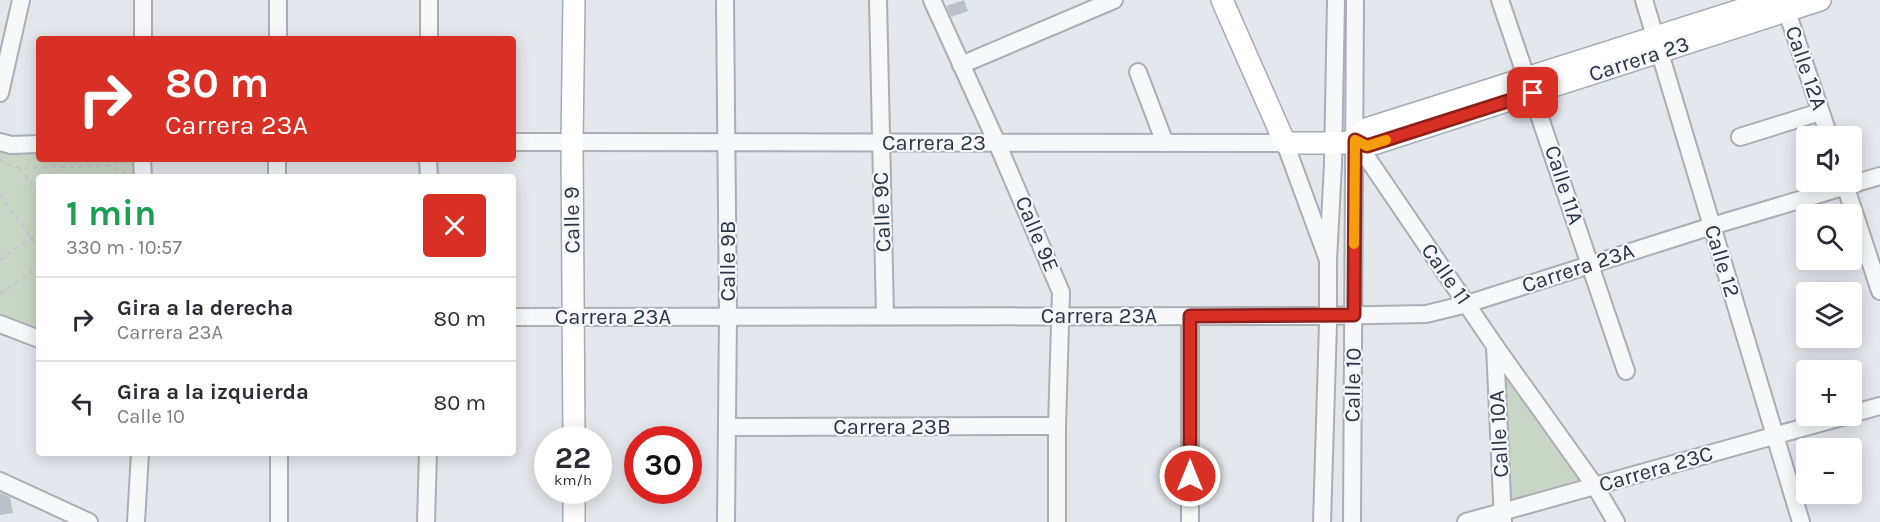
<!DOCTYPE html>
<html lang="es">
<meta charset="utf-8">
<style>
:root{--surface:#fff;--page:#f2f2f3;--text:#2b2b33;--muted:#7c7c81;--line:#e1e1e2}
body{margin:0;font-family:Karla,sans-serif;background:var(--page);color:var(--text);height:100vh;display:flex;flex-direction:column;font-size:22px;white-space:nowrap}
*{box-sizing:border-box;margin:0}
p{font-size:20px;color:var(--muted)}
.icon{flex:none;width:33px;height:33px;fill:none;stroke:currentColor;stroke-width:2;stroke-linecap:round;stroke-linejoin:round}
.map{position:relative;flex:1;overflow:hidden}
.drawer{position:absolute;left:36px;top:174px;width:480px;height:282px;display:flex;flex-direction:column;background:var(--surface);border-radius:6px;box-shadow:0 3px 15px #0003}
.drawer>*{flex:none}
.guide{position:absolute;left:36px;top:36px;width:480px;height:126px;border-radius:6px;box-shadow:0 3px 15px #0003;background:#d93025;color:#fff;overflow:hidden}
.tools{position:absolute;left:1796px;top:126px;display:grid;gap:12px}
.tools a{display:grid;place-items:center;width:66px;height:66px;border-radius:6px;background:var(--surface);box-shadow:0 3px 15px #0003;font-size:30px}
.speed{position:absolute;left:534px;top:426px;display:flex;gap:12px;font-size:30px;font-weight:700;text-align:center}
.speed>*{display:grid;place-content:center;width:78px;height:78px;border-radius:50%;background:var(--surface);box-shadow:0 3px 15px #0003;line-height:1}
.speed small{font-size:15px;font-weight:400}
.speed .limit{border:9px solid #d22;background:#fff;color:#111}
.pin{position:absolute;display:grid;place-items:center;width:51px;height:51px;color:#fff;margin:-26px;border-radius:12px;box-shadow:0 3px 9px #0006}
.me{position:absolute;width:66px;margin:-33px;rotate:0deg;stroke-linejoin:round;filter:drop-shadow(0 0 4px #0008)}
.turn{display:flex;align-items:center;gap:21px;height:126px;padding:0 30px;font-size:27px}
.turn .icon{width:78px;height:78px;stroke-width:2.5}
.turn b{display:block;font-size:42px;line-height:51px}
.round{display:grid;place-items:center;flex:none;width:63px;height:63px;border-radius:6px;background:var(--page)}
.overview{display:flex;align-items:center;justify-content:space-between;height:102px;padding:0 30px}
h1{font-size:36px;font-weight:700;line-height:45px;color:#1e9e55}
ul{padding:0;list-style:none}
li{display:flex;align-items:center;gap:18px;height:84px;padding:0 30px;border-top:2px solid var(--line)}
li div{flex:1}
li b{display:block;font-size:22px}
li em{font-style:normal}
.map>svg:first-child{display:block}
.green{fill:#c9d6c5}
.building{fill:#bbc0ca}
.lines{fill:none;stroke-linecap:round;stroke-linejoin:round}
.minor-casing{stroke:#a9aeb7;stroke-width:20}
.major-casing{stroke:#a3abb8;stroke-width:24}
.path{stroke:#c2c5cb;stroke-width:2;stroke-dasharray:4.5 4.5;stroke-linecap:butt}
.minor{stroke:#f7f8fa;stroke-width:16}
.major{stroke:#fff;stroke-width:21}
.route-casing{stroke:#8d1f18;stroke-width:15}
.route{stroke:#d93025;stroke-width:10}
.slow{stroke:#f59e0b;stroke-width:10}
.labels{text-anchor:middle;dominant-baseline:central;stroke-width:4.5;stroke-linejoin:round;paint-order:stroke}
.street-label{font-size:22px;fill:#2b3445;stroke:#f4f6f9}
</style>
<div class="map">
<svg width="1880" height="522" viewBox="0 0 1880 522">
<rect width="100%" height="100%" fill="#e4e7ec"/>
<g class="green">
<polygon points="0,142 39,144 39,159 142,159 143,177 39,177 39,339 0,324"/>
<polygon points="1495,346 1595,486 1503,512"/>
</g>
<g class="building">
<polygon points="964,0 968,11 951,17 946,6"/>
<polygon points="0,493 10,497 13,513 0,515"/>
</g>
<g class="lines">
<g class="minor-casing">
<g id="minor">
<polyline points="725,0 728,316 726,522"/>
<polyline points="878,0 885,316"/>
<polyline points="932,0 997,143 1061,292 1057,426 1057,522"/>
<polyline points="1500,0 1626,371"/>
<polyline points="1644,0 1801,522"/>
<polyline points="1783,0 1829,136"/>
<polyline points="143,39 143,0"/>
<polyline points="278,39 278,0"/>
<polyline points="429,39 429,0"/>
<polyline points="961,65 1114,0"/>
<polyline points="1138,72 1165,143"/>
<polyline points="0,93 21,0"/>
<polyline points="1740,137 1820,112"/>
<polyline points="1355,140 1495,346 1595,486 1616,522"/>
<polyline points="0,142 11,145 39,144"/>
<polyline points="513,142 1285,143 1328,260"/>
<polyline points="142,159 143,177"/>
<polyline points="277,159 277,177"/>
<polyline points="428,159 429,177"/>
<polyline points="1844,182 1880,291"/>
<polyline points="513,317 1320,316 1426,314 1467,304 1712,226 1880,176"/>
<polyline points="0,324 39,339"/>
<polyline points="1495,346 1503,521"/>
<polyline points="1851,414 1880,406"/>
<polyline points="727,427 1057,426"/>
<polyline points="279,453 279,522"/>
<polyline points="0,481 89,522"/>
<polyline points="136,522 140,453"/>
<polyline points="426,522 428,453"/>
<polyline points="1190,522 1190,316"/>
<polyline points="1322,522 1328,324 1328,260 1333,164 1336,0"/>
<polyline points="1352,522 1355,0"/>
<polyline points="1466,522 1845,416"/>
</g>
</g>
<g class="major-casing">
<g id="major">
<polyline points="574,0 572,143 574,440"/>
<polyline points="1222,0 1285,143 1343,143 1355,140 1366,129 1772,0"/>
<polyline points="1355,140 1367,146 1820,0"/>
<polyline points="574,490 574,522"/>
</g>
</g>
<g class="path">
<polyline points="0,159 5,164 20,168 111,166 122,171 127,177"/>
<polyline points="20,168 39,195"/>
<polyline points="114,177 122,171"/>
<polyline points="0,195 39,248"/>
<polyline points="0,260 39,232"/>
<polyline points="0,294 39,266"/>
</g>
<use href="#minor" class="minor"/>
<use href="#major" class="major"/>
</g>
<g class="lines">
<g class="route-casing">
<polyline id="route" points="1190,476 1190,316 1354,315 1355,140 1367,146 1533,93"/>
</g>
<use href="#route" class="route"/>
<polyline class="slow" points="1354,244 1355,140 1367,146 1386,140"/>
</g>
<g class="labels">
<g class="street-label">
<text transform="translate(1639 59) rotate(-18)">Carrera 23</text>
<text transform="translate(1806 68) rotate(71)">Calle 12A</text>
<text x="934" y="143">Carrera 23</text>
<text transform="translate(1564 185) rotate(72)">Calle 11A</text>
<text transform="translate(882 212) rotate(-92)">Calle 9C</text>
<text transform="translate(572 220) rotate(-91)">Calle 9</text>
<text transform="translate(1037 234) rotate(67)">Calle 9E</text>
<text transform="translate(728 261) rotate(-90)">Calle 9B</text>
<text transform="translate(1722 261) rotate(73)">Calle 12</text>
<text transform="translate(1578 268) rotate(-18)">Carrera 23A</text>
<text transform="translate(1446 274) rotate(55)">Calle 11</text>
<text x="1099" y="316">Carrera 23A</text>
<text x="613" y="317">Carrera 23A</text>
<text transform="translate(1353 385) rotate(-89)">Calle 10</text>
<text x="892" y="427">Carrera 23B</text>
<text transform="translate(1499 434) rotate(-93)">Calle 10A</text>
<text transform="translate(1656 469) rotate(-16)">Carrera 23C</text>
</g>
</g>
</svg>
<div class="tools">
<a><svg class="icon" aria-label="sound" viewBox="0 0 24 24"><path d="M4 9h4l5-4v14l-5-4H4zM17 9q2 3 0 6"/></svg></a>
<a><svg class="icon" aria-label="search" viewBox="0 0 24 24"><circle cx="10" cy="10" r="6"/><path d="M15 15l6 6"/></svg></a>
<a><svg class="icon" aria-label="layers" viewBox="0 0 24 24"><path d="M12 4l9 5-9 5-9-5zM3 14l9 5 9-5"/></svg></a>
<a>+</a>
<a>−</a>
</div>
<div class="speed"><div>22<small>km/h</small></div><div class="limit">30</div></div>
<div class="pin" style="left:1533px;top:93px;background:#d93025"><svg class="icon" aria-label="arrive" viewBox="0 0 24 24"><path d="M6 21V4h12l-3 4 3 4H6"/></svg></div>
<svg class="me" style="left:1190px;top:476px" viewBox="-20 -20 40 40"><circle r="17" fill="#d93025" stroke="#fff" stroke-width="3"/><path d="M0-11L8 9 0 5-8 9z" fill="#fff"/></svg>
<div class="guide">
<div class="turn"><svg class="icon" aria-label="right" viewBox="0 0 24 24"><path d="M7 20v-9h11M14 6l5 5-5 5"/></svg><div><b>80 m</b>Carrera 23A</div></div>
</div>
<section class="drawer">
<div class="overview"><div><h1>1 min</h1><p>330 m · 10:57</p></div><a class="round" style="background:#d93025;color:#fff"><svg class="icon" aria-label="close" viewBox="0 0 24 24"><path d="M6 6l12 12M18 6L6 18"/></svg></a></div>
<ul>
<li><svg class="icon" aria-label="right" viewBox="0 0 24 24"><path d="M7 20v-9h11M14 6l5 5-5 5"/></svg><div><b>Gira a la derecha</b><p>Carrera 23A</p></div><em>80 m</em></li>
<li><svg class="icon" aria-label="left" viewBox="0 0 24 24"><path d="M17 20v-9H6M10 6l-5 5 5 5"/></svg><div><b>Gira a la izquierda</b><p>Calle 10</p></div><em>80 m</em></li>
</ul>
</section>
</div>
